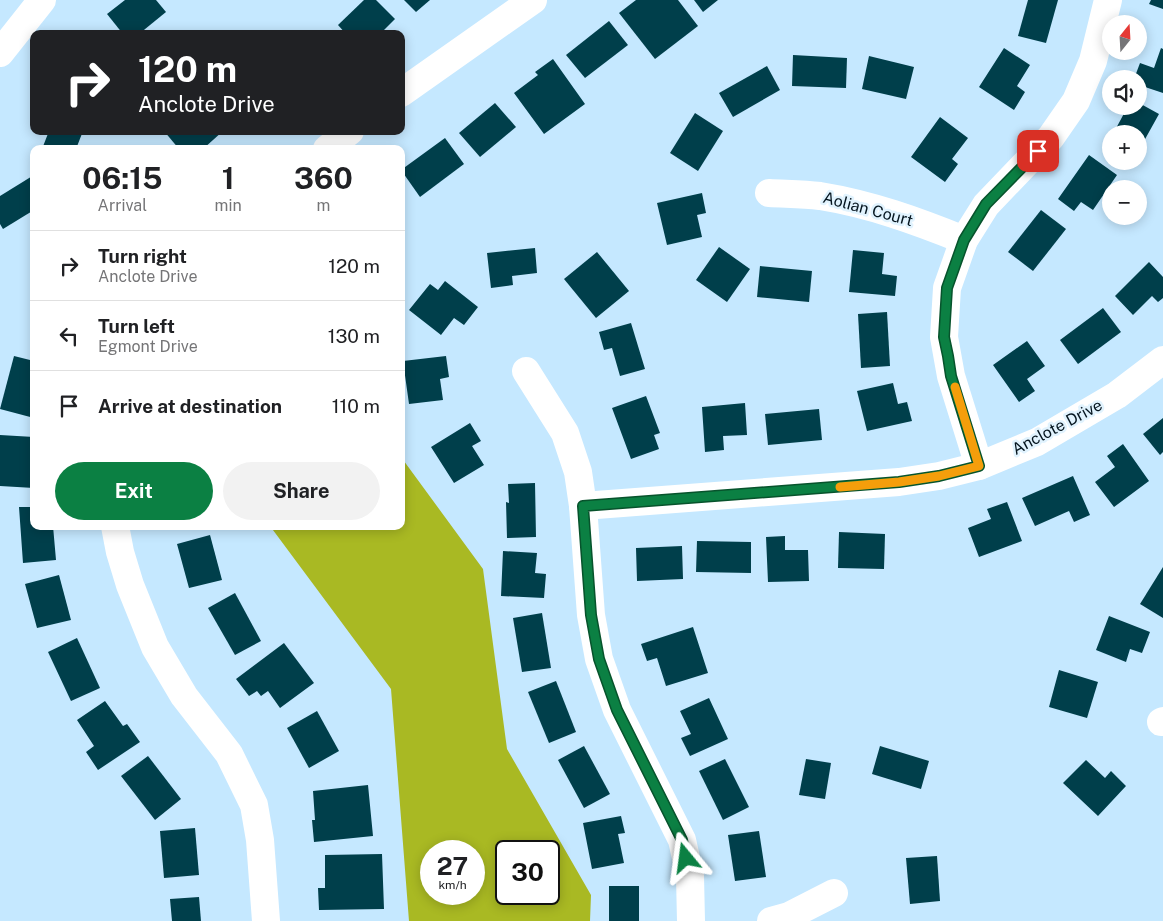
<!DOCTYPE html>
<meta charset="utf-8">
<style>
:root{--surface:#fff;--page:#f2f2f2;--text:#202124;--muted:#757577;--line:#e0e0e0;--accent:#0b8043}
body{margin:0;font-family:"Public Sans",sans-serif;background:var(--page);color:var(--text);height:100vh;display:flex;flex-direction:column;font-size:19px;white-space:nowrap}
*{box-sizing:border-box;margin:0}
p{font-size:16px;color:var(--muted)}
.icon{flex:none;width:28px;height:28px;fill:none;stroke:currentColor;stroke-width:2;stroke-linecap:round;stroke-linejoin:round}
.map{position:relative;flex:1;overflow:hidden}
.details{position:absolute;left:30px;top:145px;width:375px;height:385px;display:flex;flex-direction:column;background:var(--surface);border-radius:10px;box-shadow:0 2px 12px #0003}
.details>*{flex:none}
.hud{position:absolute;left:30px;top:30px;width:375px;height:105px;border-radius:10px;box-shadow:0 2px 12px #0003;background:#202124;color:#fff;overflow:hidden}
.needle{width:32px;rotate:18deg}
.controls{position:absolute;left:1102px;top:15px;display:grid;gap:10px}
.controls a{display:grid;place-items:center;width:45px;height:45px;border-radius:50%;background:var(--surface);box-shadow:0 2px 12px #0003;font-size:25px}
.speed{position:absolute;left:420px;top:840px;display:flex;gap:10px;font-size:25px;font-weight:700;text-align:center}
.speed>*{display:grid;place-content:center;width:65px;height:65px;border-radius:50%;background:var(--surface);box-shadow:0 2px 12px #0003;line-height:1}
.speed small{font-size:12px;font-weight:400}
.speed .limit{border:2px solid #111;border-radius:8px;background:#fff;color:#111}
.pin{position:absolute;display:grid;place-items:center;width:42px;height:42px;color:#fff;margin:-21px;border-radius:10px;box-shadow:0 2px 8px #0006}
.me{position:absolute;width:55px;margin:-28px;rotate:344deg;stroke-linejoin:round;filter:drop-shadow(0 0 4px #0008)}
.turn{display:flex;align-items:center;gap:18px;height:105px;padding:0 25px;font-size:22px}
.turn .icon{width:65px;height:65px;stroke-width:2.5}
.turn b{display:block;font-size:35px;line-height:42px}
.eta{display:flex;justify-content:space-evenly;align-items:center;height:85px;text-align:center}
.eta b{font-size:30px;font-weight:700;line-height:35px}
.button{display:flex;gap:10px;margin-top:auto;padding:10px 25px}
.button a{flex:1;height:58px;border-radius:30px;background:var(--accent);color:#fff;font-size:20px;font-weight:700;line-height:58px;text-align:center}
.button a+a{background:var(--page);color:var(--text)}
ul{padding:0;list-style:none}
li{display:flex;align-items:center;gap:15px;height:70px;padding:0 25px;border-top:1px solid var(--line)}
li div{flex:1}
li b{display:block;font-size:19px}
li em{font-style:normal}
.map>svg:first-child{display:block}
.forest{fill:#a9b923;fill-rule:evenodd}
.building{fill:#003f4b}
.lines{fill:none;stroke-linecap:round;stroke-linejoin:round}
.minor{stroke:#fff;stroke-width:28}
.route-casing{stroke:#07532c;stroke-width:12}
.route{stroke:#0b8043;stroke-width:9}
.slow{stroke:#f59e0b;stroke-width:9}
.labels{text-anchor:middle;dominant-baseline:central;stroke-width:5;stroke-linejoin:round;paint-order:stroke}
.street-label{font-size:16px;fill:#05151f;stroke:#e1f3fe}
</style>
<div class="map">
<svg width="1163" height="921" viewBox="0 0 1163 921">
<rect width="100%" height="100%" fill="#c5e8ff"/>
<path class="forest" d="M 401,457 L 483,569 L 507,749 L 591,895 L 590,921 L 409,921 L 391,689 L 270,526 L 401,526 ZM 431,851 L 474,851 L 474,894 L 431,894 ZM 506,851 L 549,851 L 549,894 L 506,894 Z"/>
<g class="building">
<polygon points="125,0 156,0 166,12 139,34 123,34 107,14"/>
<polygon points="364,0 376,0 395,19 380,34 346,34 338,25"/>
<polygon points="404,0 430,0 416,12"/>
<polygon points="636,0 678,0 698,26 655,59 619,13"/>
<polygon points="694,0 718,0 703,12"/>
<polygon points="1028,0 1058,0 1046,43 1018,36"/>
<polygon points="1151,0 1163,0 1163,9 1149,4"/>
<polygon points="609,21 628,45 585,78 566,55"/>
<polygon points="1004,48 1030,65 1017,86 1025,92 1014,110 979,87"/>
<polygon points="1161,48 1163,49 1163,93 1139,85 1139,79 1134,79 1140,63 1154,68"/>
<polygon points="793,55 847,58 846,88 792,86"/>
<polygon points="869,56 914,67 906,99 862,89"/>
<polygon points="553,59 585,104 544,134 514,93 538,75 535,72"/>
<polygon points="767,66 780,90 733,117 719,93"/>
<polygon points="495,103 516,127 480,157 459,133"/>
<polygon points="1139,103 1159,114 1139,150 1139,134 1113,134 1128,106 1139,106"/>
<polygon points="695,113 723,131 698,171 670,153"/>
<polygon points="940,117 968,138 952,159 958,164 945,182 911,157"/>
<polygon points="49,131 83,131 76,149 42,149"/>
<polygon points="164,131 223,131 203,149 179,149"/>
<polygon points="445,138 464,164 420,197 401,170"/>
<polygon points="1089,155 1117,175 1093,210 1081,202 1074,211 1058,199"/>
<polygon points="34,175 34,210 3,229 0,224 0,196"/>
<polygon points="702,193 706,213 697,215 702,237 667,245 657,203"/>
<polygon points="1041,210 1066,229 1033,271 1008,252"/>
<polygon points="719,247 750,269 727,302 696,280"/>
<polygon points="535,248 537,273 512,276 513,285 491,288 487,253"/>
<polygon points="853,250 884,253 882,274 897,276 895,296 849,292"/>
<polygon points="597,252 629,291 596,318 564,279"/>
<polygon points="1149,262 1163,277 1163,298 1158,302 1152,296 1133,315 1115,296"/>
<polygon points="760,266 812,271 809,302 757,297"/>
<polygon points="445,281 478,307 464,325 454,318 441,335 409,310 430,284 438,290"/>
<polygon points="1103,308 1121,332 1078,364 1060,340"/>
<polygon points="887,312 890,366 861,368 858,314"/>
<polygon points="631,323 645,369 620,376 612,348 604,350 599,332"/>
<polygon points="1027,341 1045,366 1027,379 1035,391 1019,402 993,365"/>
<polygon points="14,356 34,361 34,418 0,409"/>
<polygon points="446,356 449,377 440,379 443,400 409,404 403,361"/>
<polygon points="893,383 898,404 907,402 912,421 867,431 857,391"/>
<polygon points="646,396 660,433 654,435 659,449 631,459 612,408"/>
<polygon points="745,403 747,435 723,436 724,450 705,452 702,407"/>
<polygon points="819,409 822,440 768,445 765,414"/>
<polygon points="1163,418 1163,452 1160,455 1143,434"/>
<polygon points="470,423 481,441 472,446 484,465 454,483 431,447"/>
<polygon points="0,435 34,437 34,488 0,486"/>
<polygon points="1123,444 1149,481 1114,507 1095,482 1115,467 1107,456"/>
<polygon points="1073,476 1090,515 1074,522 1069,511 1035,526 1022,498"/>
<polygon points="535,483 536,537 507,538 506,502 509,503 508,484"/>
<polygon points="1007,502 1022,541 979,557 968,528 991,519 987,509"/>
<polygon points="19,507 34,507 34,526 53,526 56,560 23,563"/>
<polygon points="839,532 885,534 884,569 838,568"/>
<polygon points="210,535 222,580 189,588 177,544"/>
<polygon points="785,536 785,550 808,550 809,581 768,582 766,537"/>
<polygon points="697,541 751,542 751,573 696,572"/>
<polygon points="682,546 683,579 637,581 636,548"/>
<polygon points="503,551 537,553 535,573 546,574 544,598 501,596"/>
<polygon points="1163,567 1163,618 1140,604"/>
<polygon points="59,575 71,620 37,628 25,584"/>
<polygon points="235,593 261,641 235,655 208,608"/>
<polygon points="542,613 551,668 522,672 513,618"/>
<polygon points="1109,616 1150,632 1142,653 1130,649 1126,662 1096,650"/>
<polygon points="693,627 708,673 666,686 657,658 647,661 641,644"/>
<polygon points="77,638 100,688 71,701 48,652"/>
<polygon points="284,643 314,683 280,708 268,691 261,696 257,691 249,696 236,679"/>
<polygon points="1059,670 1098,682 1087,718 1049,707"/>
<polygon points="556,681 576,732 549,743 528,692"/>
<polygon points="709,698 728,739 690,756 681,738 691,734 680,711"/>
<polygon points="105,701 123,726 127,724 140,742 98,770 86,752 94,746 77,720"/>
<polygon points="317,711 339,751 309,768 287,728"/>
<polygon points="584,746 610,794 584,808 558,760"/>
<polygon points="880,746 929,761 921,789 872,774"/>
<polygon points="148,756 181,799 155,820 121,776"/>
<polygon points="725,759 749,807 723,820 699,771"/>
<polygon points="806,759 831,763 825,799 799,795"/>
<polygon points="1086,760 1105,778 1111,771 1126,786 1098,816 1063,783"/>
<polygon points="368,785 373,836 314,842 312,820 315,820 313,791"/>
<polygon points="621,816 625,833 618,834 624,863 592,869 583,823"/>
<polygon points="195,828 199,875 164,878 160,831"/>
<polygon points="759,831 766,877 735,881 728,835"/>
<polygon points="382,854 384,909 319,910 318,888 325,888 325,855"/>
<polygon points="937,856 940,901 910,904 906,858"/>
<rect x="609" y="886" width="30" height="35"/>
<polygon points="199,897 201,921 172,921 170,899"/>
</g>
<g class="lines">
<g class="minor">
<polyline points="0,53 42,0"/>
<polyline points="401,93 533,0"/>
<polyline points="327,149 350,131"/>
<path d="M 769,193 C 786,194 803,194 820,196 C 870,204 917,221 964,240"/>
<polyline points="526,371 565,433 578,472 583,506 591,615 599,659 617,710 682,840 690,876 691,921"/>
<polyline points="979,466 951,376 944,337 947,288 964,240 986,205 1051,137 1076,101 1093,61 1108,0"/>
<polyline points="583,506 899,482 939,476 979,466 1037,442 1117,395 1163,360"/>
<polyline points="115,526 120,552 130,585 155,647 184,696 229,754 254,805 260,840 266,921"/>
<polyline points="1161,722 1163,721"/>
<polyline points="771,921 789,916 834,893"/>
</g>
</g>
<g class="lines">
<g class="route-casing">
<polyline id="route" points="686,858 682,840 617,710 599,659 591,615 583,506 899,482 939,476 979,466 951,376 948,356 944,337 947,288 964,240 986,204 1038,151"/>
</g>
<use href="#route" class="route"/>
<polyline class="slow" points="840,487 899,482 939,476 979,466 955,387"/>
</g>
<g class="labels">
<g class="street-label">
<text transform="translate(868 209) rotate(15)">Aolian Court</text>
<text transform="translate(1057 427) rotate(-28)">Anclote Drive</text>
</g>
</g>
</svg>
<div class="controls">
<a><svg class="needle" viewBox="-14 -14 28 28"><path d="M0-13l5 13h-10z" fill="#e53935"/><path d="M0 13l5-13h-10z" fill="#757577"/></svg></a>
<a><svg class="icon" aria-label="sound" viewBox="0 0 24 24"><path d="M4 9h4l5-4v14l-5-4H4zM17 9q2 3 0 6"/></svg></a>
<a>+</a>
<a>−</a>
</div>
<div class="speed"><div>27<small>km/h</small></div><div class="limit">30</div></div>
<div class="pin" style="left:1038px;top:151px;background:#d93025"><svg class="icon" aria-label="arrive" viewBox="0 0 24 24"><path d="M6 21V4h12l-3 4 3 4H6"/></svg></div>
<svg class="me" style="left:686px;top:858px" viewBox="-20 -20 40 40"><path d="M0-17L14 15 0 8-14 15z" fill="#0b8043" stroke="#fff" stroke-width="4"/></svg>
<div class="hud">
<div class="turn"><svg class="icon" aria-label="right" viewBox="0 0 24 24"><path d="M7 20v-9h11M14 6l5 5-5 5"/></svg><div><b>120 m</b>Anclote Drive</div></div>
</div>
<section class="details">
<div class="eta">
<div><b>06:15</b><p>Arrival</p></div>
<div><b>1</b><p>min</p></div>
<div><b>360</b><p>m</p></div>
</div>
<ul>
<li><svg class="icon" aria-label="right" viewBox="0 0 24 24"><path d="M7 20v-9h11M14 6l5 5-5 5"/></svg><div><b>Turn right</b><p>Anclote Drive</p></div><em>120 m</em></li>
<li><svg class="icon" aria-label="left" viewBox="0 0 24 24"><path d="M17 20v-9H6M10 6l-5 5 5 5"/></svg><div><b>Turn left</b><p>Egmont Drive</p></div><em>130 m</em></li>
<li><svg class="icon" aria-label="arrive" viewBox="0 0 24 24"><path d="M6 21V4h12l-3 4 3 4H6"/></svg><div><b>Arrive at destination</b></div><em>110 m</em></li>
</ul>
<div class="button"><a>Exit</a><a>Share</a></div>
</section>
</div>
